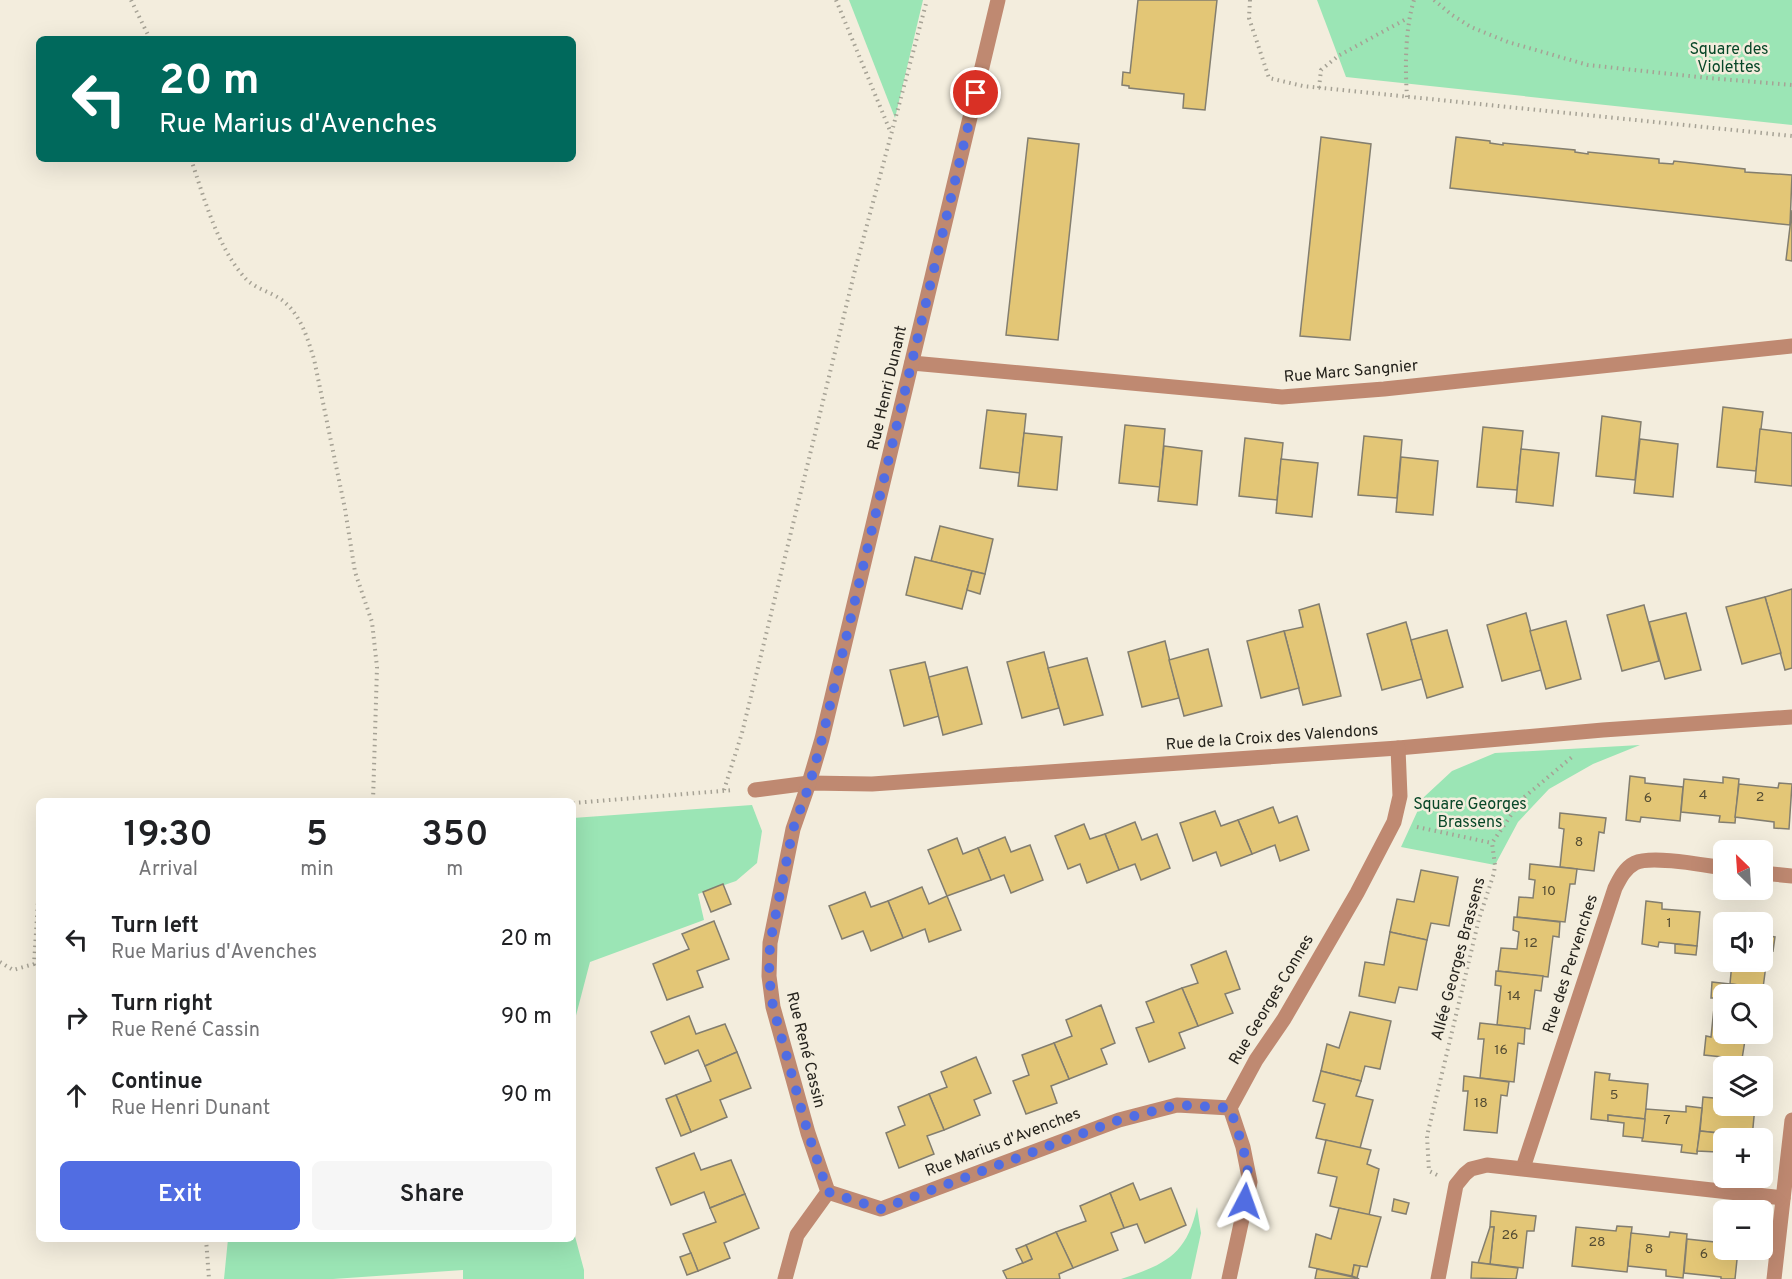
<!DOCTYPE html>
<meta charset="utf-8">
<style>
:root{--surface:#fff;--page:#f6f6f6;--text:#202124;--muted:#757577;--accent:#516de2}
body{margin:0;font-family:Overpass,sans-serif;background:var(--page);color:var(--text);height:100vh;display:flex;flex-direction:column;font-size:22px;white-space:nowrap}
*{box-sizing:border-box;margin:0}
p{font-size:20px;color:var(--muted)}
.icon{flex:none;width:33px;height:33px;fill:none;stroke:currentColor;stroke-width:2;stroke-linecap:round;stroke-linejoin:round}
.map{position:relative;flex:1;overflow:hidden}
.sheet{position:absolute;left:36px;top:798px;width:540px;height:444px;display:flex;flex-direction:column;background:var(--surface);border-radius:9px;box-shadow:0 6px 24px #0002}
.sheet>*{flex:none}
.banner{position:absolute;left:36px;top:36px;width:540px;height:126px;border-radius:9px;box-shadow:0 6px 24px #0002;background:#00695c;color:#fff;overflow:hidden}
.needle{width:39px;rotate:335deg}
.controls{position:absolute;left:1713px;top:840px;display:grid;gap:12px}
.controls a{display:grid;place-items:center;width:60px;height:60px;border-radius:9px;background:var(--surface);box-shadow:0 6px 24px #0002;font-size:30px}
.pin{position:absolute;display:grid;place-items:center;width:51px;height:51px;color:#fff;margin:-26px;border:3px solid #fff;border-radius:50%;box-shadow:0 2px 6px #0007}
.me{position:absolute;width:66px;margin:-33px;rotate:4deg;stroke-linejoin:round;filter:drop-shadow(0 0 4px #0008)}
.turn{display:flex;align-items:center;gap:21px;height:126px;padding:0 24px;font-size:27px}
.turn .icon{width:78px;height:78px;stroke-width:2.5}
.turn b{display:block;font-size:42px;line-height:51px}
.eta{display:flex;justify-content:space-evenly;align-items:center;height:102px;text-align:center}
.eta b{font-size:36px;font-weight:600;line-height:42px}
.button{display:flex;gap:12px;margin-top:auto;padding:12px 24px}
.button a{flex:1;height:69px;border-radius:9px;background:var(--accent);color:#fff;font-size:24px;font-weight:600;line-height:69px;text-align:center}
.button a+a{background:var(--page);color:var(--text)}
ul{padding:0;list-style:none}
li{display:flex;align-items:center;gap:18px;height:78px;padding:0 24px}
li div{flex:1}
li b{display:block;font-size:22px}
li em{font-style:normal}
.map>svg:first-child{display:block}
.green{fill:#9be5b5}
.building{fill:#e3c676;stroke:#837e6f;stroke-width:1.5}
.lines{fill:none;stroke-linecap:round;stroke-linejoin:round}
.path{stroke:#a6a295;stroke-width:4;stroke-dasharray:1.5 4.5;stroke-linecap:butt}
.minor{stroke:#bf8971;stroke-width:15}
.route{stroke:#516de2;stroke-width:10;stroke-dasharray:0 18}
.labels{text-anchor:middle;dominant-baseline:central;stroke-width:5;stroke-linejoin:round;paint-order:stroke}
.number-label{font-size:14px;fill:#544c33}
.park-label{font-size:16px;fill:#084728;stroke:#f3eddd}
.street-label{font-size:16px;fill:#25231d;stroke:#f3eddd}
</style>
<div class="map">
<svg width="1792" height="1279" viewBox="0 0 1792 1279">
<rect width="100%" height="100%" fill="#f3eddd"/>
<g class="green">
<polygon points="849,0 923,0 895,118"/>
<polygon points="1317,0 1792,0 1792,125 1346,77"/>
<polygon points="1640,745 1593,764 1549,789 1518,822 1495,865 1401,847 1424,797 1452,771 1495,753"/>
<polygon points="752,805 762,831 757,863 736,881 698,894 704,920 590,962 573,1027 573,818"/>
<path d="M 1197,1207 L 1201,1233 L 1191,1279 L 1121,1279 C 1164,1265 1187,1255 1197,1207 Z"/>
<polygon points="573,1229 584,1270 584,1279 463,1279 463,1270 333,1279 224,1279 228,1239 573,1239"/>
</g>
<g class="building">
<polygon points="1138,0 1217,0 1205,110 1183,108 1184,94 1129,88 1129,86 1122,85 1123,72 1130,73"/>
<polygon points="1321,137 1371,144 1350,340 1300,336"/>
<polygon points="1456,137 1490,141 1490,143 1503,145 1503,143 1575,150 1575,152 1588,154 1588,152 1659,159 1659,163 1673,164 1674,161 1745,169 1745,172 1792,175 1790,225 1450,188"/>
<polygon points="1028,138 1079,144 1058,340 1006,335"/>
<polygon points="1792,210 1792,261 1786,260"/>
<polygon points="1723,407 1763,412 1756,471 1717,467"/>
<polygon points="987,410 1026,414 1020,473 980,468"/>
<polygon points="1602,416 1641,422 1635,480 1596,476"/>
<polygon points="1125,425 1165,429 1160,487 1119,483"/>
<polygon points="1483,427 1523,431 1517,490 1477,487"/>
<polygon points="1760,429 1792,433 1792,486 1755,482"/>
<polygon points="1024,433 1062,437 1057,490 1018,486"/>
<polygon points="1364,436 1402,440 1397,498 1358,495"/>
<polygon points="1245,438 1283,443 1277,500 1239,496"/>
<polygon points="1640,439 1678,444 1673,497 1634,493"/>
<polygon points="1164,446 1202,451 1197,505 1158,501"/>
<polygon points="1521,449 1559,453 1553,506 1516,502"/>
<polygon points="1401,457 1438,461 1433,515 1396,512"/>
<polygon points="1281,459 1318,463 1312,517 1276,513"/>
<polygon points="940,526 993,539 985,574 931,561"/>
<polygon points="915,557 972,571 962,609 906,595"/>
<polygon points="972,571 985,574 980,594 967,590"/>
<polygon points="1792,589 1792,668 1785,670 1765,597"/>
<polygon points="1765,597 1781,653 1742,664 1726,607"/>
<polygon points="1319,604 1341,696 1303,705 1284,631 1303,627 1299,610"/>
<polygon points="1644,605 1659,661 1622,671 1607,615"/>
<polygon points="1526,613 1541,670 1502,681 1487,625"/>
<polygon points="1686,613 1701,670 1665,679 1649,622"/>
<polygon points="1566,621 1581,679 1546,689 1530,631"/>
<polygon points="1406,622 1422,679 1382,690 1367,634"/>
<polygon points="1447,630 1463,687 1427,698 1411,640"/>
<polygon points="1284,631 1299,688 1261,698 1247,641"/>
<polygon points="1165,641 1179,698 1142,707 1128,652"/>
<polygon points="1208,649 1222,706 1184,716 1169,660"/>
<polygon points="1044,652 1059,708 1022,718 1007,662"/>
<polygon points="1087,658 1103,715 1064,725 1048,668"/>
<polygon points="925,662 939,716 904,726 890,670"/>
<polygon points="967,667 982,724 943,735 929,677"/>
<polygon points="1630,776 1645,778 1645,783 1683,787 1680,821 1641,817 1640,822 1626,820"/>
<polygon points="1723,777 1739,779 1735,823 1719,822 1720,816 1681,812 1684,779 1723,783"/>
<polygon points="1779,783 1792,784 1789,829 1774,828 1774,822 1735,817 1739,784 1778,788"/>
<polygon points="1273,807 1279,823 1297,816 1309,850 1280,861 1275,845 1252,854 1238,820"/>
<polygon points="1215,811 1221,826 1238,820 1252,854 1221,866 1216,852 1193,861 1180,823"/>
<polygon points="1560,813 1606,818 1604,833 1599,832 1594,871 1560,867 1564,829 1559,828"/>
<polygon points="1135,822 1142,840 1157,834 1170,868 1141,880 1135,864 1119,870 1105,834"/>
<polygon points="1084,824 1090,839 1105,834 1119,870 1087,883 1080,864 1068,869 1055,836"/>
<polygon points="1005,837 1011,852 1030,845 1043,880 1011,893 1004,875 991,880 978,848"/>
<polygon points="957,838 963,854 978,848 991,880 947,896 928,850"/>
<polygon points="1530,864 1577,869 1575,884 1570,884 1565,922 1517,917 1519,897 1533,898 1535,880 1529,879"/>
<polygon points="1421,870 1458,877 1449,926 1431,923 1427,940 1390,932 1397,899 1414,902"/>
<polygon points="723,884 731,904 711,912 703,892"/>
<polygon points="922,887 929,904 947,896 961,930 929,942 925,929 903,938 888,901"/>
<polygon points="865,892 871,907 888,901 903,938 871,951 863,931 842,939 829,906"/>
<polygon points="1646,901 1662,903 1662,909 1700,912 1697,946 1659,942 1658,947 1642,944"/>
<polygon points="1514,917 1560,922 1559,937 1553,936 1548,977 1498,971 1501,948 1517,949 1519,932 1513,930"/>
<polygon points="714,921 729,959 697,971 703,987 667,1000 653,964 689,949 682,934"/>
<polygon points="1390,932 1427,940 1417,990 1399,987 1395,1003 1359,996 1365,962 1384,965"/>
<polygon points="1762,935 1775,937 1773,951 1768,950 1763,988 1730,984 1732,962 1762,962"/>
<polygon points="1675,944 1697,946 1696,955 1675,953"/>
<polygon points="1226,951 1240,989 1225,994 1233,1013 1198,1026 1182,988 1198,983 1191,965"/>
<polygon points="1496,971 1543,976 1541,991 1535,990 1530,1029 1497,1025 1501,986 1495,985"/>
<polygon points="1712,982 1757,987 1756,994 1724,994 1724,1034 1746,1034 1742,1059 1704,1055 1706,1036 1711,1037 1715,998 1711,998"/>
<polygon points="1182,988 1198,1026 1179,1033 1185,1048 1149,1062 1136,1028 1154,1022 1146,1002"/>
<polygon points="1101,1005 1115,1043 1101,1049 1107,1064 1069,1079 1054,1043 1072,1036 1066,1020"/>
<polygon points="1350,1012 1391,1021 1380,1069 1365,1066 1361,1081 1321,1071 1327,1044 1339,1048"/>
<polygon points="689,1016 696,1034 725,1024 737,1052 705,1066 698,1050 665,1064 651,1032"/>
<polygon points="1480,1023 1525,1028 1524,1044 1518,1043 1514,1082 1480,1078 1484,1039 1478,1039"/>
<polygon points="1054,1043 1069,1079 1051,1086 1057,1103 1026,1114 1013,1081 1029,1075 1022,1055"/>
<polygon points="737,1052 751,1088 720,1100 727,1117 691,1132 676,1095 711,1081 705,1066"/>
<polygon points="976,1057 991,1093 974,1100 980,1115 944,1130 929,1094 947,1087 941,1072"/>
<polygon points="1321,1071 1361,1081 1356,1096 1373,1100 1360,1148 1316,1138 1325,1104 1313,1101"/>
<polygon points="1595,1072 1610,1074 1609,1080 1648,1084 1645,1119 1608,1115 1608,1121 1591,1119"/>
<polygon points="1464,1076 1509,1082 1507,1096 1501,1095 1497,1133 1464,1130 1468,1091 1463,1091"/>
<polygon points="929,1094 944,1130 927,1136 934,1154 899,1168 886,1133 905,1125 898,1107"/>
<polygon points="676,1095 691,1132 681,1136 666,1099"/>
<polygon points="1703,1097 1724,1099 1724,1106 1755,1106 1752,1138 1736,1138 1737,1135 1700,1131"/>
<polygon points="1686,1106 1702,1108 1697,1154 1681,1152 1682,1145 1642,1141 1646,1109 1686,1112"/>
<polygon points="1608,1115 1645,1119 1643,1138 1623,1136 1624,1123 1608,1121"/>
<polygon points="1700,1131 1737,1135 1736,1138 1717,1140 1717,1152 1697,1151"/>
<polygon points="1326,1140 1371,1150 1367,1164 1379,1169 1369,1215 1330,1206 1337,1177 1318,1173"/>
<polygon points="694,1153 701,1170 731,1160 745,1194 710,1208 704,1192 671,1205 656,1168"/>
<polygon points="1133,1183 1140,1200 1171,1188 1186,1225 1145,1243 1137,1224 1124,1228 1110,1193"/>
<polygon points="1110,1193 1124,1228 1111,1233 1118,1250 1073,1268 1056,1232 1086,1221 1080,1206"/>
<polygon points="745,1194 759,1228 724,1243 730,1258 698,1271 683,1234 716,1222 710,1208"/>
<polygon points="1394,1199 1409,1203 1406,1214 1392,1211"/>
<polygon points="1339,1208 1381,1217 1367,1267 1354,1265 1352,1276 1309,1267 1316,1234 1331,1239"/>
<polygon points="1491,1211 1536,1216 1534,1231 1527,1231 1523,1268 1490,1264 1494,1227 1490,1227"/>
<polygon points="1617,1226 1632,1227 1627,1272 1572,1266 1576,1227 1616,1231"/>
<polygon points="1490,1227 1494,1227 1490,1264 1478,1263"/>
<polygon points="1056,1232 1073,1268 1059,1274 1060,1279 1007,1279 1003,1271 1032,1259 1026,1245"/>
<polygon points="1670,1232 1687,1234 1683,1278 1666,1276 1666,1270 1628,1266 1631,1233 1669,1237"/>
<polygon points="1687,1239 1724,1243 1724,1250 1738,1250 1735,1279 1721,1279 1721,1277 1684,1273"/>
<polygon points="1026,1245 1032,1259 1023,1263 1016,1249"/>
<polygon points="691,1253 698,1271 687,1275 680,1257"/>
<polygon points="1472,1262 1518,1268 1516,1279 1471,1278"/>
<polygon points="1354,1265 1360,1266 1357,1278 1352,1276"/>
<polygon points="1317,1269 1357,1278 1359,1279 1315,1279"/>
</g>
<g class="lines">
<g class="path">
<polyline points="131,0 150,39"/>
<polyline points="836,0 891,133"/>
<polyline points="1250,0 1249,18 1269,78 1303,86 1792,136"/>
<polyline points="1434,0 1452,15 1471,27 1508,42 1588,65 1708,78 1792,85"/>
<polyline points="1319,88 1321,70 1338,56 1408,18"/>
<path d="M 1407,97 C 1405,67 1405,29 1414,0"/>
<path d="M 191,159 C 204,198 218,249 246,279 C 256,289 271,292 282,300 C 301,315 307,337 314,359 L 345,509 L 355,572 L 372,622 L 377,667 L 373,801"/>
<polyline points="724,790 742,733 856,266 927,0"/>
<polyline points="573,803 734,790"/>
<polyline points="1417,827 1492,843"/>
<polyline points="0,962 13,970 34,964 39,886"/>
<polyline points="1437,1175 1429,1171 1427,1136 1479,919 1494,873 1495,865 1492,843 1522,799 1572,757"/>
<polyline points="206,1239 209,1279"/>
</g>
<g class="minor">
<polyline points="912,363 1282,397 1384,389 1792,346"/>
<polyline points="755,790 809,783 872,784 1398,748 1603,730 1792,717"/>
<polyline points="1762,873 1792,876"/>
<path d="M 1523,1168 L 1615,888 C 1620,878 1625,868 1635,863 C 1652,855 1703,865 1724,868"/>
<polyline points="828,1192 881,1209 1119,1120 1177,1105 1230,1108"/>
<polyline points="785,1279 797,1235 828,1192 808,1133 773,1007 769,976 770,943 793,829 809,783 822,739 998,0"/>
<polyline points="1229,1279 1250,1182 1243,1147 1230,1108 1256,1060 1284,1019 1357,893 1394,822 1400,796 1398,748"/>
<polyline points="1438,1279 1456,1185 1465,1174 1471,1169 1487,1165 1783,1198"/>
<polyline points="1774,1279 1792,1120"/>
</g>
</g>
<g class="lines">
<polyline class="route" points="976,93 822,739 810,783 793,829 770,943 769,976 773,1007 808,1133 828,1192 881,1209 1097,1128 1119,1120 1177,1105 1230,1108 1243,1147 1250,1182 1245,1201"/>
</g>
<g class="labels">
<g class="number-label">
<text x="1703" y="795">4</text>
<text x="1760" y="797">2</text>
<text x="1648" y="798">6</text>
<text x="1579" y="842">8</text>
<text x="1549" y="891">10</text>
<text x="1669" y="923">1</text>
<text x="1531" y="943">12</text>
<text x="1514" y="996">14</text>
<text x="1501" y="1050">16</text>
<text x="1614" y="1095">5</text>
<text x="1481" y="1103">18</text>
<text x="1667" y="1120">7</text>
<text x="1510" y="1235">26</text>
<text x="1597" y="1242">28</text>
<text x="1649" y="1249">8</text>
<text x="1704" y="1254">6</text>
</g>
<g class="park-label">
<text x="1729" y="50">Square des<tspan x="1729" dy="18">Violettes</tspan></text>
<text x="1470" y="805">Square Georges<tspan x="1470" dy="18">Brassens</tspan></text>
</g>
<g class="street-label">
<text transform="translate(1351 372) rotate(-5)">Rue Marc Sangnier</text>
<text transform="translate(888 388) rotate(-77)">Rue Henri Dunant</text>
<text transform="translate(1272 738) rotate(-4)">Rue de la Croix des Valendons</text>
<text transform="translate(1459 959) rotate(-75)">Allée Georges Brassens</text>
<text transform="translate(1571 964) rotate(-72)">Rue des Pervenches</text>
<text transform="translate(1272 1000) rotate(-59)">Rue Georges Connes</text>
<text transform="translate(805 1050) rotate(76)">Rue René Cassin</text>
<text transform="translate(1003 1143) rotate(-21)">Rue Marius d'Avenches</text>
</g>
</g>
</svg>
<div class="controls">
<a><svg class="needle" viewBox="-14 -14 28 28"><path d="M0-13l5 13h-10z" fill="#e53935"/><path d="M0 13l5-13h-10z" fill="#757577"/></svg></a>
<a><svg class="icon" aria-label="sound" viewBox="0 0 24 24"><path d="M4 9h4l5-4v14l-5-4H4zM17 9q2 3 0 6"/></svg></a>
<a><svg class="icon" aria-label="search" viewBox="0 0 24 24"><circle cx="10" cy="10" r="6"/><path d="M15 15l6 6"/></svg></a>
<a><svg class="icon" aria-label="layers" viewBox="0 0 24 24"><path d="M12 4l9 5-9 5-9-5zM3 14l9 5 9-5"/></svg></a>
<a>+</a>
<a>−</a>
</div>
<div class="pin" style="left:976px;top:93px;background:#d93025"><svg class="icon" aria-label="arrive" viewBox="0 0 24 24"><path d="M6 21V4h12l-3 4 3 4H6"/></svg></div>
<svg class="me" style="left:1245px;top:1201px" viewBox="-20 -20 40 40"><path d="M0-17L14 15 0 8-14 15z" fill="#516de2" stroke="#fff" stroke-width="4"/></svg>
<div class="banner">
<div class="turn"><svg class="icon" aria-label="left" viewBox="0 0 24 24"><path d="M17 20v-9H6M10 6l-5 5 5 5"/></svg><div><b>20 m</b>Rue Marius d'Avenches</div></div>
</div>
<section class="sheet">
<div class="eta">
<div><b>19:30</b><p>Arrival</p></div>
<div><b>5</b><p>min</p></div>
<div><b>350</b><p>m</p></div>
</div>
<ul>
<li><svg class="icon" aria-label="left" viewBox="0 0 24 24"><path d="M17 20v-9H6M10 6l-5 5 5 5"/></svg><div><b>Turn left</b><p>Rue Marius d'Avenches</p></div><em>20 m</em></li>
<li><svg class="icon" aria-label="right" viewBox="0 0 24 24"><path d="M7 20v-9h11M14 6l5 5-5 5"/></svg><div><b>Turn right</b><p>Rue René Cassin</p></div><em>90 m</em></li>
<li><svg class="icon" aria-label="ahead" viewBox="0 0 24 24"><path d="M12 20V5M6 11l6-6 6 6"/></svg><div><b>Continue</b><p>Rue Henri Dunant</p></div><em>90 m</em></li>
</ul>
<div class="button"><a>Exit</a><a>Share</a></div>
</section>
</div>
